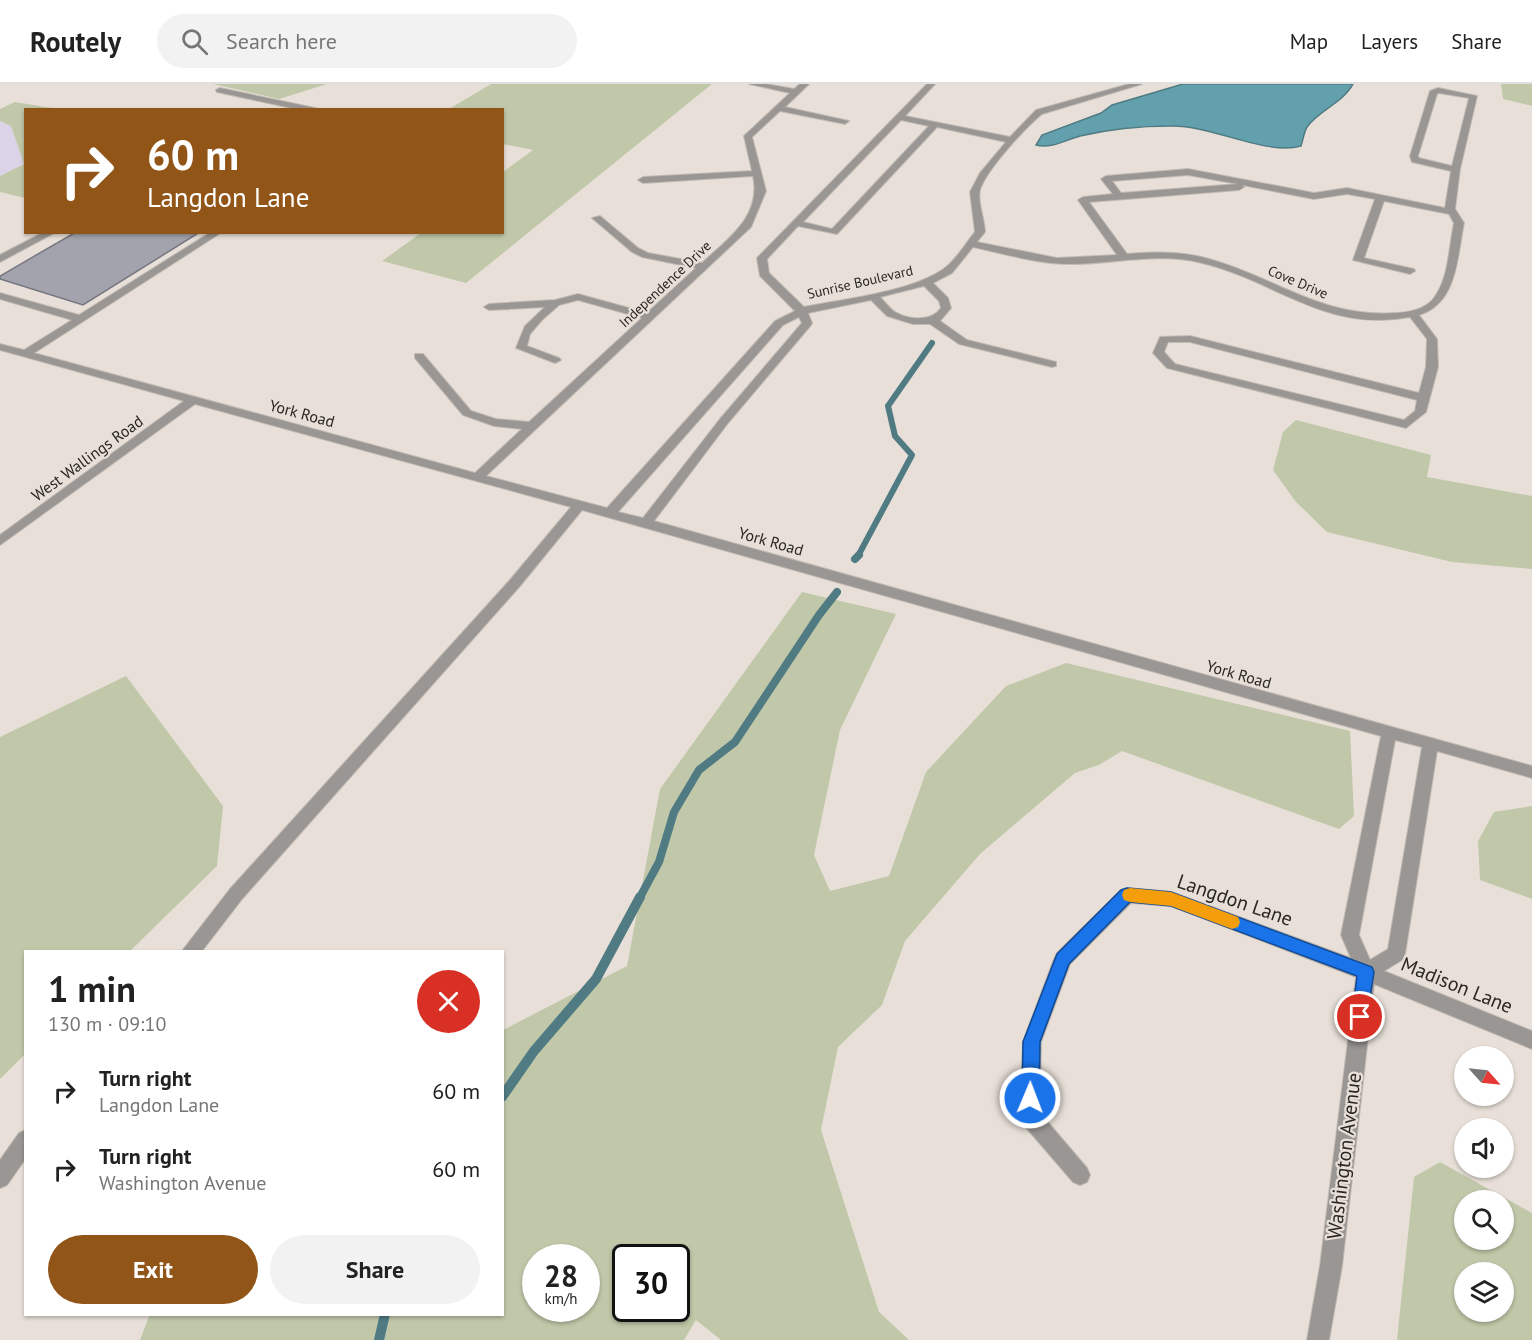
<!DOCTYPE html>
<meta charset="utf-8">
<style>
:root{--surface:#fff;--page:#f2f2f2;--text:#222;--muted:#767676;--line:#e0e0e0;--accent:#925518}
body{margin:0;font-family:"PT Sans",sans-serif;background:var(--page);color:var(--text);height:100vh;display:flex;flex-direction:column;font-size:22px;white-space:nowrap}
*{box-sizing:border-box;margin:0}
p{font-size:20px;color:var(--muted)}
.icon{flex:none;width:33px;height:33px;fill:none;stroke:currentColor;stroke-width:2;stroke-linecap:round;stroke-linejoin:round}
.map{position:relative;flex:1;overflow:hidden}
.details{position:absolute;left:24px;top:866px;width:480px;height:366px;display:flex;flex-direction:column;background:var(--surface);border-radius:0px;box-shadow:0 2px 4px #0004}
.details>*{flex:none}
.top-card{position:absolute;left:24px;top:24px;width:480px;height:126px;border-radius:0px;box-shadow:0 2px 4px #0004;background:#925518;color:#fff;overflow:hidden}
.needle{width:39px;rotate:117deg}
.controls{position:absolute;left:1454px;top:962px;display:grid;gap:12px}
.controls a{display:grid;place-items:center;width:60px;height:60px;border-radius:50%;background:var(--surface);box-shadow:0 2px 4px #0004;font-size:30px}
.speed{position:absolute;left:522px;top:1160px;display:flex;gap:12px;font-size:30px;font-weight:700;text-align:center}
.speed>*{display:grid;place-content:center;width:78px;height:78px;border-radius:50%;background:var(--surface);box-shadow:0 2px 4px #0004;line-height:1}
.speed small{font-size:15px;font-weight:400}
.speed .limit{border:3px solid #111;border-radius:9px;background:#fff;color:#111}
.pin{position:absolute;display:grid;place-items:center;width:51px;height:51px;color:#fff;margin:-26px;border:3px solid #fff;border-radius:50%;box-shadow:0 2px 6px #0007}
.me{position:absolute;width:66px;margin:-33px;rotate:1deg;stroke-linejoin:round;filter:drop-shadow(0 0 4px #0008)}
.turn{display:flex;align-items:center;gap:21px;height:126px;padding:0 24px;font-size:27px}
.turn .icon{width:78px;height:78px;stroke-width:2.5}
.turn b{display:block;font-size:42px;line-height:51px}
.round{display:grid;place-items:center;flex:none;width:63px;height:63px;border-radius:32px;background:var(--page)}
.head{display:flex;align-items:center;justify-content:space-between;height:102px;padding:0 24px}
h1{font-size:36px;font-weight:700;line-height:45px}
.primary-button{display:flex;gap:12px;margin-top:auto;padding:12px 24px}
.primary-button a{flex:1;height:69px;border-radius:36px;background:var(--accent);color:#fff;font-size:24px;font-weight:700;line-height:69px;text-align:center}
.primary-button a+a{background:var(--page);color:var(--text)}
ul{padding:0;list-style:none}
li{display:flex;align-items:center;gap:18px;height:78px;padding:0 24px}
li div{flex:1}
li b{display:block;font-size:22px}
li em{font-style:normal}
header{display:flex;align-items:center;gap:36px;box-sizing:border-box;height:84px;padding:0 30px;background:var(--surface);border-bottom:2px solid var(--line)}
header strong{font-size:28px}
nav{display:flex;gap:33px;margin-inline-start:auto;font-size:21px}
.search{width:420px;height:54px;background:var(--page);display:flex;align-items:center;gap:15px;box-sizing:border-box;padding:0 21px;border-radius:33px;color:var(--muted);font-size:22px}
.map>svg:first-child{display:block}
.commercial{fill:#dbd4e9}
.green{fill:#c0c8a9;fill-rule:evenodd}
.water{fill:#61a0ac;stroke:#507b83;stroke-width:1.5}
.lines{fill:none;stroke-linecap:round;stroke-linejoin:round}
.stream-far2{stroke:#507b83;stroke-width:6}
.stream-far1{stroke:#507b83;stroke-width:8}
.stream{stroke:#507b83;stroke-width:10}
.building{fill:#a2a3ac;stroke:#75767f;stroke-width:1.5}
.minor-casing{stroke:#c2bbb4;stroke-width:2}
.minor{fill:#9a9694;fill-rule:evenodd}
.route{fill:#1a73e8;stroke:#114b97;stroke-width:1.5}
.slow{fill:#f59e0b}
.labels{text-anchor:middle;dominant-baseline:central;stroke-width:4.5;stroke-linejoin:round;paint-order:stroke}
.far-street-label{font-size:14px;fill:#292623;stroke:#e8e0d8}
.street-label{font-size:16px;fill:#292623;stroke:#e8e0d8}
.near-street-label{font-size:20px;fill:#292623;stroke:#e8e0d8}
</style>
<header>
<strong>Routely</strong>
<div class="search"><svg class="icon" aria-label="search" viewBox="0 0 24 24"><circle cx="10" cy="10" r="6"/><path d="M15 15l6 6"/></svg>Search here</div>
<nav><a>Map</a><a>Layers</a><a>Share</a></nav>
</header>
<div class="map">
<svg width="1532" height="1256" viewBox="0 0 1532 1256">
<rect width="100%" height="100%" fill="#e8e0d8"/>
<polygon class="commercial" points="0,37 11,42 24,80 0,92"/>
<g class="green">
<polygon points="213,0 327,0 279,15"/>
<polygon points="491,0 712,0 466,199 382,177 421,149 502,148 503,88 533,66 503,60 502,26 449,25"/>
<polygon points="1501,0 1532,0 1532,22 1503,15"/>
<polygon points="15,18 58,25 26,26 25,114 0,108 0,92 24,80 11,42 0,37 0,25"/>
<polygon points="1296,336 1431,371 1427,393 1532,412 1532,485 1452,478 1327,448 1296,418 1273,386 1283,348"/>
<path d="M 802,508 L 896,530 L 840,646 L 814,771 L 830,807 L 889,792 L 926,688 L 1006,602 L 1066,579 L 1350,647 L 1354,732 L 1339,745 L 1122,667 L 1099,681 L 1075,689 L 980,770 L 905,857 L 882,921 L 838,963 L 821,1046 L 879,1228 L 909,1256 L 721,1256 L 696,1236 L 684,1256 L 140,1256 L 150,1230 L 502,1230 L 503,946 L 627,882 L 660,705 ZM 536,1173 L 586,1173 L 586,1224 L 536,1224 ZM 626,1173 L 676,1173 L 676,1224 L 626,1224 Z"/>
<polygon points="126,592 223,722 217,782 130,867 26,867 25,970 0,995 0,653"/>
<polygon points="1532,722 1532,815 1480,796 1478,757 1494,728"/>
<path d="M 1440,1078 L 1532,1129 L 1532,1256 L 1397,1256 L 1414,1093 ZM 1464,1116 L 1503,1116 L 1503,1155 L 1464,1155 ZM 1464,1188 L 1503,1188 L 1503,1227 L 1464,1227 Z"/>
</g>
<path class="water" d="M 1183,0 L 1353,0 C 1343,19 1319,26 1307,43 C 1304,48 1303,56 1301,62 C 1267,72 1211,41 1171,42 C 1141,42 1110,45 1080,52 C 1066,56 1051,65 1036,61 L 1042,51 L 1101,29 L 1112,21 Z"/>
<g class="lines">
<polyline class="stream-far2" points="858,472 912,371 895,352 888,322 932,259"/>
<g class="stream-far1">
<polyline points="855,475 859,471"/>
<polyline points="639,815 659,778 674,728 699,686 735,658 819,531 837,508"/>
</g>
<g class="stream">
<polyline points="502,1013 534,967 596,895 640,813"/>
<polyline points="379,1256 385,1230"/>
</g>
</g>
<polygon class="building" points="76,148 200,148 83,221 0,195 0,192"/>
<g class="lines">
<g class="minor-casing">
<g id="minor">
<path d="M 749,0 L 766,0 L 794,5 L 800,0 L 809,0 L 785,23 L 849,37 L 845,40 L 780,27 L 752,53 L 766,107 L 751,143 L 486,392 L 607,424 L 775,237 L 795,227 L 760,192 L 757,174 L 927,0 L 935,0 L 905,32 L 1010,53 L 1036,26 L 1129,0 L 1142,0 L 1042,30 C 1026,43 986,86 980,106 C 977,118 985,136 985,148 L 977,158 L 1057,174 L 1117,171 L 1078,116 L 1083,113 L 1113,110 L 1101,95 L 1106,92 L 1188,85 L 1314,109 L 1347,104 L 1445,124 L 1451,87 L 1412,78 L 1410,72 L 1430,7 L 1438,4 L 1477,12 L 1460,85 L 1455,125 L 1464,139 C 1457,172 1458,219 1419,231 L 1437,255 L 1438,283 L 1426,328 L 1406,344 L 1167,284 L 1153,269 L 1160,253 L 1190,252 L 1419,309 L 1426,283 L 1427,255 L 1410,233 C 1325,249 1277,197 1202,179 C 1159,168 1115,180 1071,180 C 1038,180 1005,170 973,163 L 952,189 L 933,199 L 948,214 L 951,224 L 940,237 L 967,256 L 1056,278 L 1056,282 L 1052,283 L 959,260 L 930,240 L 913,240 L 887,232 L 871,216 L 808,229 L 812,239 L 811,241 L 728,339 L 654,437 L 1532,682 L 1532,694 L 1437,667 L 1405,870 L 1402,876 L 1384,887 L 1532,947 L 1532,965 L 1374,900 L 1342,1182 L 1329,1256 L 1307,1256 L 1320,1182 L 1356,893 L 1171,822 L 1131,819 L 1070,880 L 1041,958 L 1040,1029 L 1087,1084 L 1090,1091 L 1087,1098 L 1080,1101 L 1073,1098 L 1023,1040 L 1020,1033 L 1023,958 L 1054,875 L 1057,869 L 1121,806 L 1127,804 L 1171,808 L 1351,874 L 1341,851 L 1381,652 L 582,426 L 520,502 L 242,815 L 202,867 L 182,867 L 230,805 L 510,496 L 571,423 L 195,320 L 0,461 L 0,451 L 184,317 L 0,266 L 0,260 L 24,266 L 72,236 L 0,215 L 0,209 L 79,231 L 211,148 L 222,148 L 34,269 L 475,389 L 522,345 L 494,342 L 463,331 L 415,274 L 415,270 L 423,270 L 471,327 L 496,335 L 529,338 L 642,234 L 578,216 L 559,221 L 542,236 L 530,250 L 527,262 L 559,274 L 561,276 L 555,279 L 516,264 L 525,242 L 545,223 L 489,226 L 484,223 L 489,220 L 555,216 L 578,210 L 647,229 L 696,184 L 642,173 L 632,168 L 592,134 L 600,132 L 638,164 L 648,169 L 702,179 C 728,155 762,132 753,92 L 643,99 L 638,96 L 643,93 L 752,87 L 744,52 L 790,9 ZM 1439,9 L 1469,14 L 1452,82 L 1419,74 L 1418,72 L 1437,10 ZM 901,36 L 929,42 L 832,145 L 803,138 ZM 937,43 L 1006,58 L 980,89 L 970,108 L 975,148 C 965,160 955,178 942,186 C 909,208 844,215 804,223 L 769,189 L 767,175 L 798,142 L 837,150 ZM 1188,91 L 1238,100 L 1121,109 L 1112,97 ZM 1242,101 L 1314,115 L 1347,110 L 1375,115 L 1353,176 L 1410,190 L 1415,187 L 1414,185 L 1364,174 L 1384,117 L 1449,130 L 1454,139 C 1449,162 1449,194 1434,214 C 1426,225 1410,228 1397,229 C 1319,234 1278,194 1209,175 C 1182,167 1155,168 1127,170 L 1089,118 L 1239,106 L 1244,103 ZM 924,202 L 939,217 L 941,224 C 931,238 909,236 895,228 C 890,225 885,218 880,213 ZM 799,233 L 802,239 L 720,335 L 643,434 L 618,428 L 783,241 ZM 1168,258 L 1190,258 L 1417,316 L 1415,327 L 1404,336 L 1175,280 L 1164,268 ZM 1395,656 L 1422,663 L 1388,865 L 1370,876 L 1359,851 Z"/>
<polygon points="220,4 315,24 319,26 301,26 217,8 216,6"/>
<polygon points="44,148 56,148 0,178 0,171"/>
<polygon points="26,1046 26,1074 7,1101 0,1104 0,1076 19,1049"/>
</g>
</g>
<use href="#minor" class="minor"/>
</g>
<polygon class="route" points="1127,804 1171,808 1372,883 1374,888 1366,939 1360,941 1355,939 1352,933 1357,892 1171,822 1130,818 1069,880 1040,958 1039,1014 1037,1020 1030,1023 1024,1020 1022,1014 1023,958 1057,870 1121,806"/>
<polygon class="slow" points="1130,804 1171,808 1238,833 1240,838 1238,843 1232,845 1171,822 1130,818 1124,816 1122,811 1124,806"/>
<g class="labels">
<g class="far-street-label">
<text transform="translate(860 198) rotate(-13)">Sunrise Boulevard</text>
<text transform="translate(1298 198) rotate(23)">Cove Drive</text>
<text transform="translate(665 200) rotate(-43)">Independence Drive</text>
</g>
<g class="street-label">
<text transform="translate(302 329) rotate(15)">York Road</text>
<text transform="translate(87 374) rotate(-36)">West Wallings Road</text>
<text transform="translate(771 457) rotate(16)">York Road</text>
<text transform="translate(1239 590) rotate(16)">York Road</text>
</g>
<g class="near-street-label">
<text transform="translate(1235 816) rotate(19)">Langdon Lane</text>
<text transform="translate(1457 901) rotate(22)">Madison Lane</text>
<text transform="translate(1344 1072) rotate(-83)">Washington Avenue</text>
</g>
</g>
</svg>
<div class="controls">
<a><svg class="needle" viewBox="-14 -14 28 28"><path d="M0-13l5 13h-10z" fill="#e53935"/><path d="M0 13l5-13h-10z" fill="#767676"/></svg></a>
<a><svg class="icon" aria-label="sound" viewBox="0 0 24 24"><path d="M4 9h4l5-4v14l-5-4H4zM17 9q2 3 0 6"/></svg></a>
<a><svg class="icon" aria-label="search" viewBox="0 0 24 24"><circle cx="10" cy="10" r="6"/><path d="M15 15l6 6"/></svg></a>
<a><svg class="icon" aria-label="layers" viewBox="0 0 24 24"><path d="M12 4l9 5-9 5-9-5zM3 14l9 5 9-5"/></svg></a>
</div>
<div class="speed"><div>28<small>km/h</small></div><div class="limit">30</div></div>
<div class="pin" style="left:1360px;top:933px;background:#d93025"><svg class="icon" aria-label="arrive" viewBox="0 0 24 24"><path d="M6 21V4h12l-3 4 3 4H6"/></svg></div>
<svg class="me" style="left:1030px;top:1014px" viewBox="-20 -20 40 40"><circle r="17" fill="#1a73e8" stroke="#fff" stroke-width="3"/><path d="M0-11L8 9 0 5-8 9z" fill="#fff"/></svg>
<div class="top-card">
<div class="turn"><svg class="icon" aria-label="right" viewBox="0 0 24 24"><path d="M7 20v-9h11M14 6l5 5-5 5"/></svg><div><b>60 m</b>Langdon Lane</div></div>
</div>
<section class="details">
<div class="head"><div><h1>1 min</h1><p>130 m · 09:10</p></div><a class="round" style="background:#d93025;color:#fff"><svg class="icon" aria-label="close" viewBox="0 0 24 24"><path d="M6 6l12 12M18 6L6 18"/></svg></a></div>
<ul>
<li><svg class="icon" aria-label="right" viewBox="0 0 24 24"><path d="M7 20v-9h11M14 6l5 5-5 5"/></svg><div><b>Turn right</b><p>Langdon Lane</p></div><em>60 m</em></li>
<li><svg class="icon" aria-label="right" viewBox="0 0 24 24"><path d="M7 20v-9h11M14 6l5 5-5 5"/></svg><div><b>Turn right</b><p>Washington Avenue</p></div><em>60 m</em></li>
</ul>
<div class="primary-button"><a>Exit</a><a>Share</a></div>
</section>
</div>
